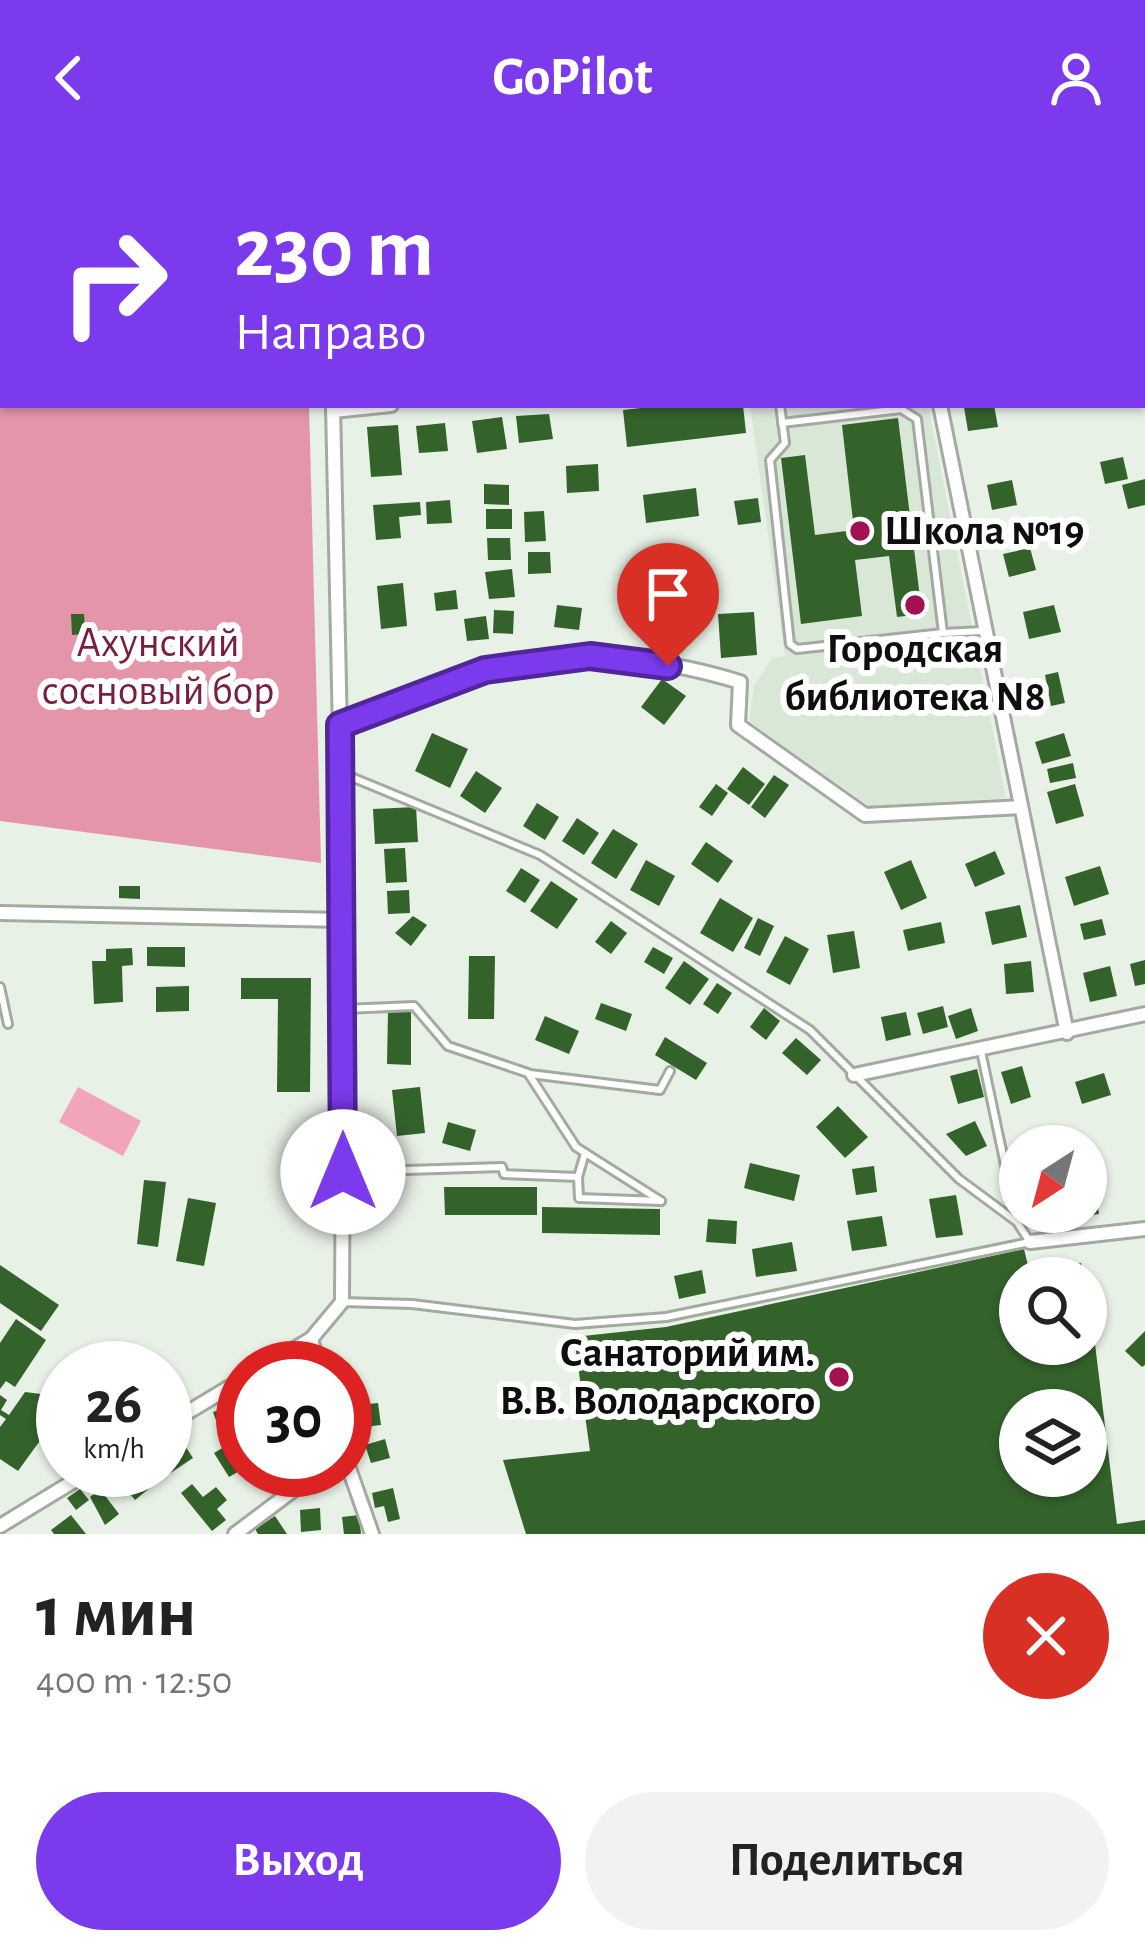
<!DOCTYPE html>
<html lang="ru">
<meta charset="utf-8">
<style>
:root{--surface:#fff;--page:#f2f2f2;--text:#222;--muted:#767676;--accent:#7c3aed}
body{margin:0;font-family:"Alegreya Sans",sans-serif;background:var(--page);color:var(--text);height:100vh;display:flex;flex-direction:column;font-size:45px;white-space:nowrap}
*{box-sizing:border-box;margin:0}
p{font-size:39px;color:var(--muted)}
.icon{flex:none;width:66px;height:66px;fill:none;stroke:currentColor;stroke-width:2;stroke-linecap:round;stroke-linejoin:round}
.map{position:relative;height:1378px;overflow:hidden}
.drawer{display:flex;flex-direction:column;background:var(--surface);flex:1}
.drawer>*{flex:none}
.banner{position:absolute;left:0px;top:0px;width:1146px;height:252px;box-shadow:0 3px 9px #0004;background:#7c3aed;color:#fff;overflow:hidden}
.needle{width:78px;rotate:216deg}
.tools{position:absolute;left:999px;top:969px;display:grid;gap:24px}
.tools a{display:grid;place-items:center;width:108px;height:108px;border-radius:50%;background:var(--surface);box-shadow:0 3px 9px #0004;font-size:60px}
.speed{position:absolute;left:36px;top:1185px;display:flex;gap:24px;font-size:60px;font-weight:700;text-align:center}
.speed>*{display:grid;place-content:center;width:156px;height:156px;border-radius:50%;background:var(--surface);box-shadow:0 3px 9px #0004;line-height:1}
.speed small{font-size:30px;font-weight:400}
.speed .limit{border:18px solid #d22;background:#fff;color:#111}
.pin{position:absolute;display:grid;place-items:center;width:102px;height:102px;color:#fff;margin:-123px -51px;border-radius:50% 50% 50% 0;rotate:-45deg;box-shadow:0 0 12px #0007}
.pin .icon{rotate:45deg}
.me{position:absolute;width:132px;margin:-66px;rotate:0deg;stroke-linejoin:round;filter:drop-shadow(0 0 9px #0008)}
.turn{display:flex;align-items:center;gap:42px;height:252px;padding:0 36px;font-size:54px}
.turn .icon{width:156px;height:156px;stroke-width:2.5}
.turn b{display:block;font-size:84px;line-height:102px}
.round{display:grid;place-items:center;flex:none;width:126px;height:126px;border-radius:63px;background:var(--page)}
.summary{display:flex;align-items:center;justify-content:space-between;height:204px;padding:0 36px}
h1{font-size:72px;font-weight:700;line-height:90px}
.action{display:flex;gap:24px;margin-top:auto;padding:24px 36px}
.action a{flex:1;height:138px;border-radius:72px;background:var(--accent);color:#fff;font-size:48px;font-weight:700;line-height:138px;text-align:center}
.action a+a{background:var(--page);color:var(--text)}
header{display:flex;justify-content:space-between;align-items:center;height:156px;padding:0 36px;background:var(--accent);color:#fff;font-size:54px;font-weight:700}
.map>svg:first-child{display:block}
.built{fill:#d9e7d6}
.green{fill:#f2a5b8}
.forest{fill:#e495a9}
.building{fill:#34622b;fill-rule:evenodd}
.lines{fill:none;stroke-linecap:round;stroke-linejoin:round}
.service-casing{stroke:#a3aba1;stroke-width:12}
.minor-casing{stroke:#a3aba1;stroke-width:18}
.service{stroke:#fff;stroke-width:6}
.minor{stroke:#fff;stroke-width:12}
.route-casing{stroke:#51269a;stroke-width:30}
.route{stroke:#7c3aed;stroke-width:21}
.poi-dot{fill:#a41151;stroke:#fff;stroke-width:4.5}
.labels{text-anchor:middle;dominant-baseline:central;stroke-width:12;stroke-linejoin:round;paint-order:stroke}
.poi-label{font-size:42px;font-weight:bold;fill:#0c0f0c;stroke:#fff;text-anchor:start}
.park-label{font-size:42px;fill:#791e3f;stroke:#fff}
</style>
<header><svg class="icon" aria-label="back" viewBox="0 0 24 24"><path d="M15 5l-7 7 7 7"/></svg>GoPilot<svg class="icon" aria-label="person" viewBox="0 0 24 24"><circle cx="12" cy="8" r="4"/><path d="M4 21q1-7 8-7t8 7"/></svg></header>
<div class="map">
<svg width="1145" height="1378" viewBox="0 0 1145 1378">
<rect width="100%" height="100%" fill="#e8f1e6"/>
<polygon class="built" points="750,249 928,249 1006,642 869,650 749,565 754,530 772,502 785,500"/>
<polygon class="green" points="78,931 141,965 123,1000 59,966"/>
<polygon class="forest" points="0,0 221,0 3,3 3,249 309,249 321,707 0,665"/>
<g class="building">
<polygon points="667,249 743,249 746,277 627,291 623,254"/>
<polygon points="994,249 998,271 968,275 964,251"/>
<polygon points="549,258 553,283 519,287 516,260"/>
<polygon points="502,261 507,293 477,297 472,265"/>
<polygon points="898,262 922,458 897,461 889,400 855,404 862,460 801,468 781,302 805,299 815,379 854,374 842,269"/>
<polygon points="445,267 448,295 419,297 416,270"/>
<polygon points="398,269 402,319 371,321 367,271"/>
<polygon points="1123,301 1128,323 1105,328 1100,306"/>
<polygon points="598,308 599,335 567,337 566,310"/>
<polygon points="1145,323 1145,349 1128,353 1122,329"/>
<polygon points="1012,324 1017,349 992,354 987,329"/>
<polygon points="484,328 509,329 509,349 484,348"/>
<polygon points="696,332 699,360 646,367 643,339"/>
<polygon points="758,342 761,366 738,369 734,345"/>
<polygon points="450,344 452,367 427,368 426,346"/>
<polygon points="420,346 421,359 399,361 401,382 376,384 373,349"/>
<rect x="486" y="353" width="26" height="20"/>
<polygon points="544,355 546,385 525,386 524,356"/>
<polygon points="487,382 510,382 511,404 488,404"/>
<polygon points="1030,392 1036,414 1009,421 1003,398"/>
<polygon points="528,396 550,396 551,417 528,418"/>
<polygon points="512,413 515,441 489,443 485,416"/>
<polygon points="403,427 407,470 381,473 377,430"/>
<polygon points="456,434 458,453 436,455 434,437"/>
<polygon points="557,449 582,452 579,474 554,471"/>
<polygon points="1054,449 1061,476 1029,483 1023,456"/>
<polygon points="494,454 514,455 513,478 493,477"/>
<polygon points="754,456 757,499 721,502 718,458"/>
<polygon points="71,458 84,458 85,478 72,479"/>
<polygon points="486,460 489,483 467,485 464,463"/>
<polygon points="1058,516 1065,547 1051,550 1045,519"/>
<polygon points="662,523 686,540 664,569 641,551"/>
<polygon points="432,577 468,593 450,632 415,615"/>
<polygon points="1064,577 1071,600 1042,608 1035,586"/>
<polygon points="1073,607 1076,622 1050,627 1047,613"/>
<polygon points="743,611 765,628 749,649 727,633"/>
<polygon points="476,615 502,632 485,657 460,640"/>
<polygon points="774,619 789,629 765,662 751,651"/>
<polygon points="716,628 728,637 712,660 699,651"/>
<polygon points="1075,628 1084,660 1056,668 1047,636"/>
<polygon points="537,647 559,661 545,684 523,670"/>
<polygon points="416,651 418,686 375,688 373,653"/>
<polygon points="577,662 599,677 584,699 562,685"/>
<polygon points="613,673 638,688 616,723 591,707"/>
<polygon points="706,686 733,705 718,727 691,708"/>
<polygon points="405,692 407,726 386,727 384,693"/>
<polygon points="995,695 1005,718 975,731 965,708"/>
<polygon points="646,704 675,720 659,750 630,734"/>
<polygon points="911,704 927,742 901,754 884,716"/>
<polygon points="1100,710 1109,738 1074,750 1065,721"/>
<polygon points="521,712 540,724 525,747 506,735"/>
<polygon points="551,725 578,743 557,773 530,755"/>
<polygon points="119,730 140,730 140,743 119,742"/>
<polygon points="409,734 410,757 388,758 387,735"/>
<polygon points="720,742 753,762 733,796 700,777"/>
<polygon points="1020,749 1027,781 992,789 985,756"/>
<polygon points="413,760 427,769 411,790 395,777"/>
<polygon points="758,762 774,770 760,800 744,792"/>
<polygon points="1102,763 1106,779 1084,784 1080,768"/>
<polygon points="611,765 627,777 611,798 595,786"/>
<polygon points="941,766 945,787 908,795 903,774"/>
<polygon points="854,775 860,812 833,817 827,779"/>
<polygon points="785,780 809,793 790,829 766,816"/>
<polygon points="147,791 185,791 185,811 147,810"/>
<polygon points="653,791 673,802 664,818 644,806"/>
<polygon points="132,792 133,809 122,810 123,846 94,848 92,805 106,805 106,793"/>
<polygon points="469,800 495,800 494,863 468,863"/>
<polygon points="1145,804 1145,828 1135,830 1130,808"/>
<polygon points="684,805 709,823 690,849 665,832"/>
<polygon points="1031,805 1034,836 1006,838 1004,808"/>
<polygon points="1110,810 1117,840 1090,846 1083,817"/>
<polygon points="241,822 311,822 310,936 277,936 278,843 241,843"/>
<polygon points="717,827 732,837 718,858 703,848"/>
<polygon points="189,830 189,855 156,856 156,831"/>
<polygon points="601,847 632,858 626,875 595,863"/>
<polygon points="943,850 948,871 923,878 917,857"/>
<polygon points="764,852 780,865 766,884 750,871"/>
<polygon points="971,852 978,875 956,883 948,860"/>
<polygon points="388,855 411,855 411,909 387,908"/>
<polygon points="906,856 911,879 886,885 881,861"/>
<polygon points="545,860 579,875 569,898 535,884"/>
<polygon points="665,881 707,907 696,924 655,899"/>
<polygon points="796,882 821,904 807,919 782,897"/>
<polygon points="1022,910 1031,941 1011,948 1001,916"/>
<polygon points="977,913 984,941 958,948 950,920"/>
<polygon points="1104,917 1111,939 1082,948 1075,926"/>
<polygon points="420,931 425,977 397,980 392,934"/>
<polygon points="838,950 868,981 845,1002 816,971"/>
<polygon points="975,965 987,990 966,1000 946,978"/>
<polygon points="448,966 476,974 470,995 442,987"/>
<polygon points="750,1007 800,1019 794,1045 744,1032"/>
<polygon points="874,1010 877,1036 856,1039 852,1013"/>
<polygon points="144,1024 166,1026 158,1091 137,1088"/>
<polygon points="1094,1026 1099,1058 1046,1065 1044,1056 1086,1056 1086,1027"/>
<polygon points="444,1031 537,1031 537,1059 445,1059"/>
<polygon points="956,1039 963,1079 936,1082 929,1043"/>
<polygon points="188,1042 216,1047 204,1110 176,1105"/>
<polygon points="542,1051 660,1053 660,1079 542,1077"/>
<polygon points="882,1060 887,1090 852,1095 847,1065"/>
<polygon points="708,1063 737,1065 736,1088 706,1086"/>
<polygon points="792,1086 797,1115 756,1121 752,1093"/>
<path d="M 1024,1093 L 1031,1122 L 1020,1122 L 1020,1188 L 1086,1188 L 1089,1139 L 1117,1368 L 1145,1364 L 1145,1378 L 526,1378 L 503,1304 L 590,1295 L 574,1181 L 666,1171 ZM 1020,1254 L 1086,1254 L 1086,1320 L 1020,1320 Z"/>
<polygon points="1081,1107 1085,1122 1033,1122 1033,1121"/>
<polygon points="0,1109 59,1149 41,1175 0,1147"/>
<polygon points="702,1114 706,1137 679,1143 674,1120"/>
<polygon points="16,1163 46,1184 15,1231 6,1225 0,1233 0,1187"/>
<polygon points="1145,1175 1145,1209 1142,1211 1125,1195"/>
<polygon points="25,1236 57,1240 63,1253 18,1315 0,1303 0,1271 6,1263 0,1259 0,1239 7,1244 1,1254 9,1259"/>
<polygon points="378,1247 381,1269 364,1271 361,1249"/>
<polygon points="225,1252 232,1270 220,1275 213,1256"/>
<polygon points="176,1276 193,1302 169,1318 165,1284"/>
<polygon points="385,1283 390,1302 371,1307 365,1289"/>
<polygon points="236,1284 243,1313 229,1321 214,1297"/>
<polygon points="120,1314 145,1314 156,1327 135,1344 114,1318"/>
<polygon points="192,1328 203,1341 216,1331 227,1344 217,1353 226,1364 212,1375 181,1337"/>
<polygon points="393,1332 400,1363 388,1366 384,1350 375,1352 372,1337"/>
<polygon points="80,1333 89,1344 76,1354 67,1342"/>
<polygon points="100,1333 119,1358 105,1369 90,1341"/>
<polygon points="320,1352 321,1374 301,1376 300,1354"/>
<polygon points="71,1359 86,1378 54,1378 51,1374"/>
<polygon points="359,1359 361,1378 344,1378 342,1361"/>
<polygon points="275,1360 287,1378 258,1378 255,1373"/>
</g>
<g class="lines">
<g class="service-casing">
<g id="service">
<polyline points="336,3 336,0"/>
<polyline points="780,249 785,287 770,304 790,488 797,493 943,477"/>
<polyline points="782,267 901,253 917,263 943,477 982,475"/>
<polyline points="0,831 8,868"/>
<polyline points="344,853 414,850 448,890 528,917 576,991 661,1045"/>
<polyline points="981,895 1017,1066"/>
<polyline points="530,918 660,934 670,915"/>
<polyline points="343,1016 502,1011 504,1018 578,1021 579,1042 661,1045"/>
<polyline points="578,1021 585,997"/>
<polyline points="342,1146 412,1148 575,1168 666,1161 1030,1086 1017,1066 959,1023 810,874 540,699 344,618"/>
</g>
</g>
<g class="minor-casing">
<g id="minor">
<polyline points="616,0 616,3"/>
<polyline points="675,3 704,0"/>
<polyline points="0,66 3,66"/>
<polyline points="1143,164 1145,164"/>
<polyline points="1143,190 1145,199"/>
<polyline points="940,249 1067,877"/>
<polyline points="333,255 391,249"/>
<path d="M 340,569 C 488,513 581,477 740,526 L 738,569 L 865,659 L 1021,651"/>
<polyline points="0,757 344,764"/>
<polyline points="854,919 1145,858"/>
<polyline points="1030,1086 1145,1073"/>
<polyline points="311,1183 319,1212"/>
<polyline points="262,1212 311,1183 342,1146 344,764 333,249"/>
<polyline points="165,1270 243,1223"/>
<polyline points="345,1301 372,1378"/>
<polyline points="0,1370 92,1314"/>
<polyline points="235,1378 320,1314"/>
</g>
</g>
<use href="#service" class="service"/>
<use href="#minor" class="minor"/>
</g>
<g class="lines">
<g class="route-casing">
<polyline id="route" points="343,1016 340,569 485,514 590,500 668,510"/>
</g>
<use href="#route" class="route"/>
</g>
<g class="poi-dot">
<circle cx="860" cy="375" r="12"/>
<circle cx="915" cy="449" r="12"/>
<circle cx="839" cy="1221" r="12"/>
</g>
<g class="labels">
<g class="poi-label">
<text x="884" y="375">Школа №19</text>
<text x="915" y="493" text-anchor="middle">Городская<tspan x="915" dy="48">библиотека N8</tspan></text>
<text x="815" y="1197" text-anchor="end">Санаторий им.<tspan x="815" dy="48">В.В. Володарского</tspan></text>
</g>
<g class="park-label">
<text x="158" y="487">Ахунский<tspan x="158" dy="48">сосновый бор</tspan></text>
</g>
</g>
</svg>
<div class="tools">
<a><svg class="needle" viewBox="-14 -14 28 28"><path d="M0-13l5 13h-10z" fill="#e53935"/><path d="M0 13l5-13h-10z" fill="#767676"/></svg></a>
<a><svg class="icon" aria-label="search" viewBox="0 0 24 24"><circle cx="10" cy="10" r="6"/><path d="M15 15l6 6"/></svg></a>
<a><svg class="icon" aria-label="layers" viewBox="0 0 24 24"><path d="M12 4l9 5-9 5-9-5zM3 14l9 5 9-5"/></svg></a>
</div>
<div class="speed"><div>26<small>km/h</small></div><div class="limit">30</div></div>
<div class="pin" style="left:668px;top:510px;background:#d93025"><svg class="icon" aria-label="arrive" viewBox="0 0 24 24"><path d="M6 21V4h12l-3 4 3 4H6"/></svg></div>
<svg class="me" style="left:343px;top:1016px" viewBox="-20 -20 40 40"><circle r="19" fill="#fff"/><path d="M0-13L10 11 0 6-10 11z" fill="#7c3aed"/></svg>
<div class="banner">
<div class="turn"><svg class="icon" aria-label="right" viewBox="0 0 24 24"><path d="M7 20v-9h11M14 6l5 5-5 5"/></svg><div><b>230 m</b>Направо</div></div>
</div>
</div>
<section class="drawer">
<div class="summary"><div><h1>1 мин</h1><p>400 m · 12:50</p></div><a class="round" style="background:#d93025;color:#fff"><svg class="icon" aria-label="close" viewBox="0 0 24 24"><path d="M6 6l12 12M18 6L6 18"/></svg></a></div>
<div class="action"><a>Выход</a><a>Поделиться</a></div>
</section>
